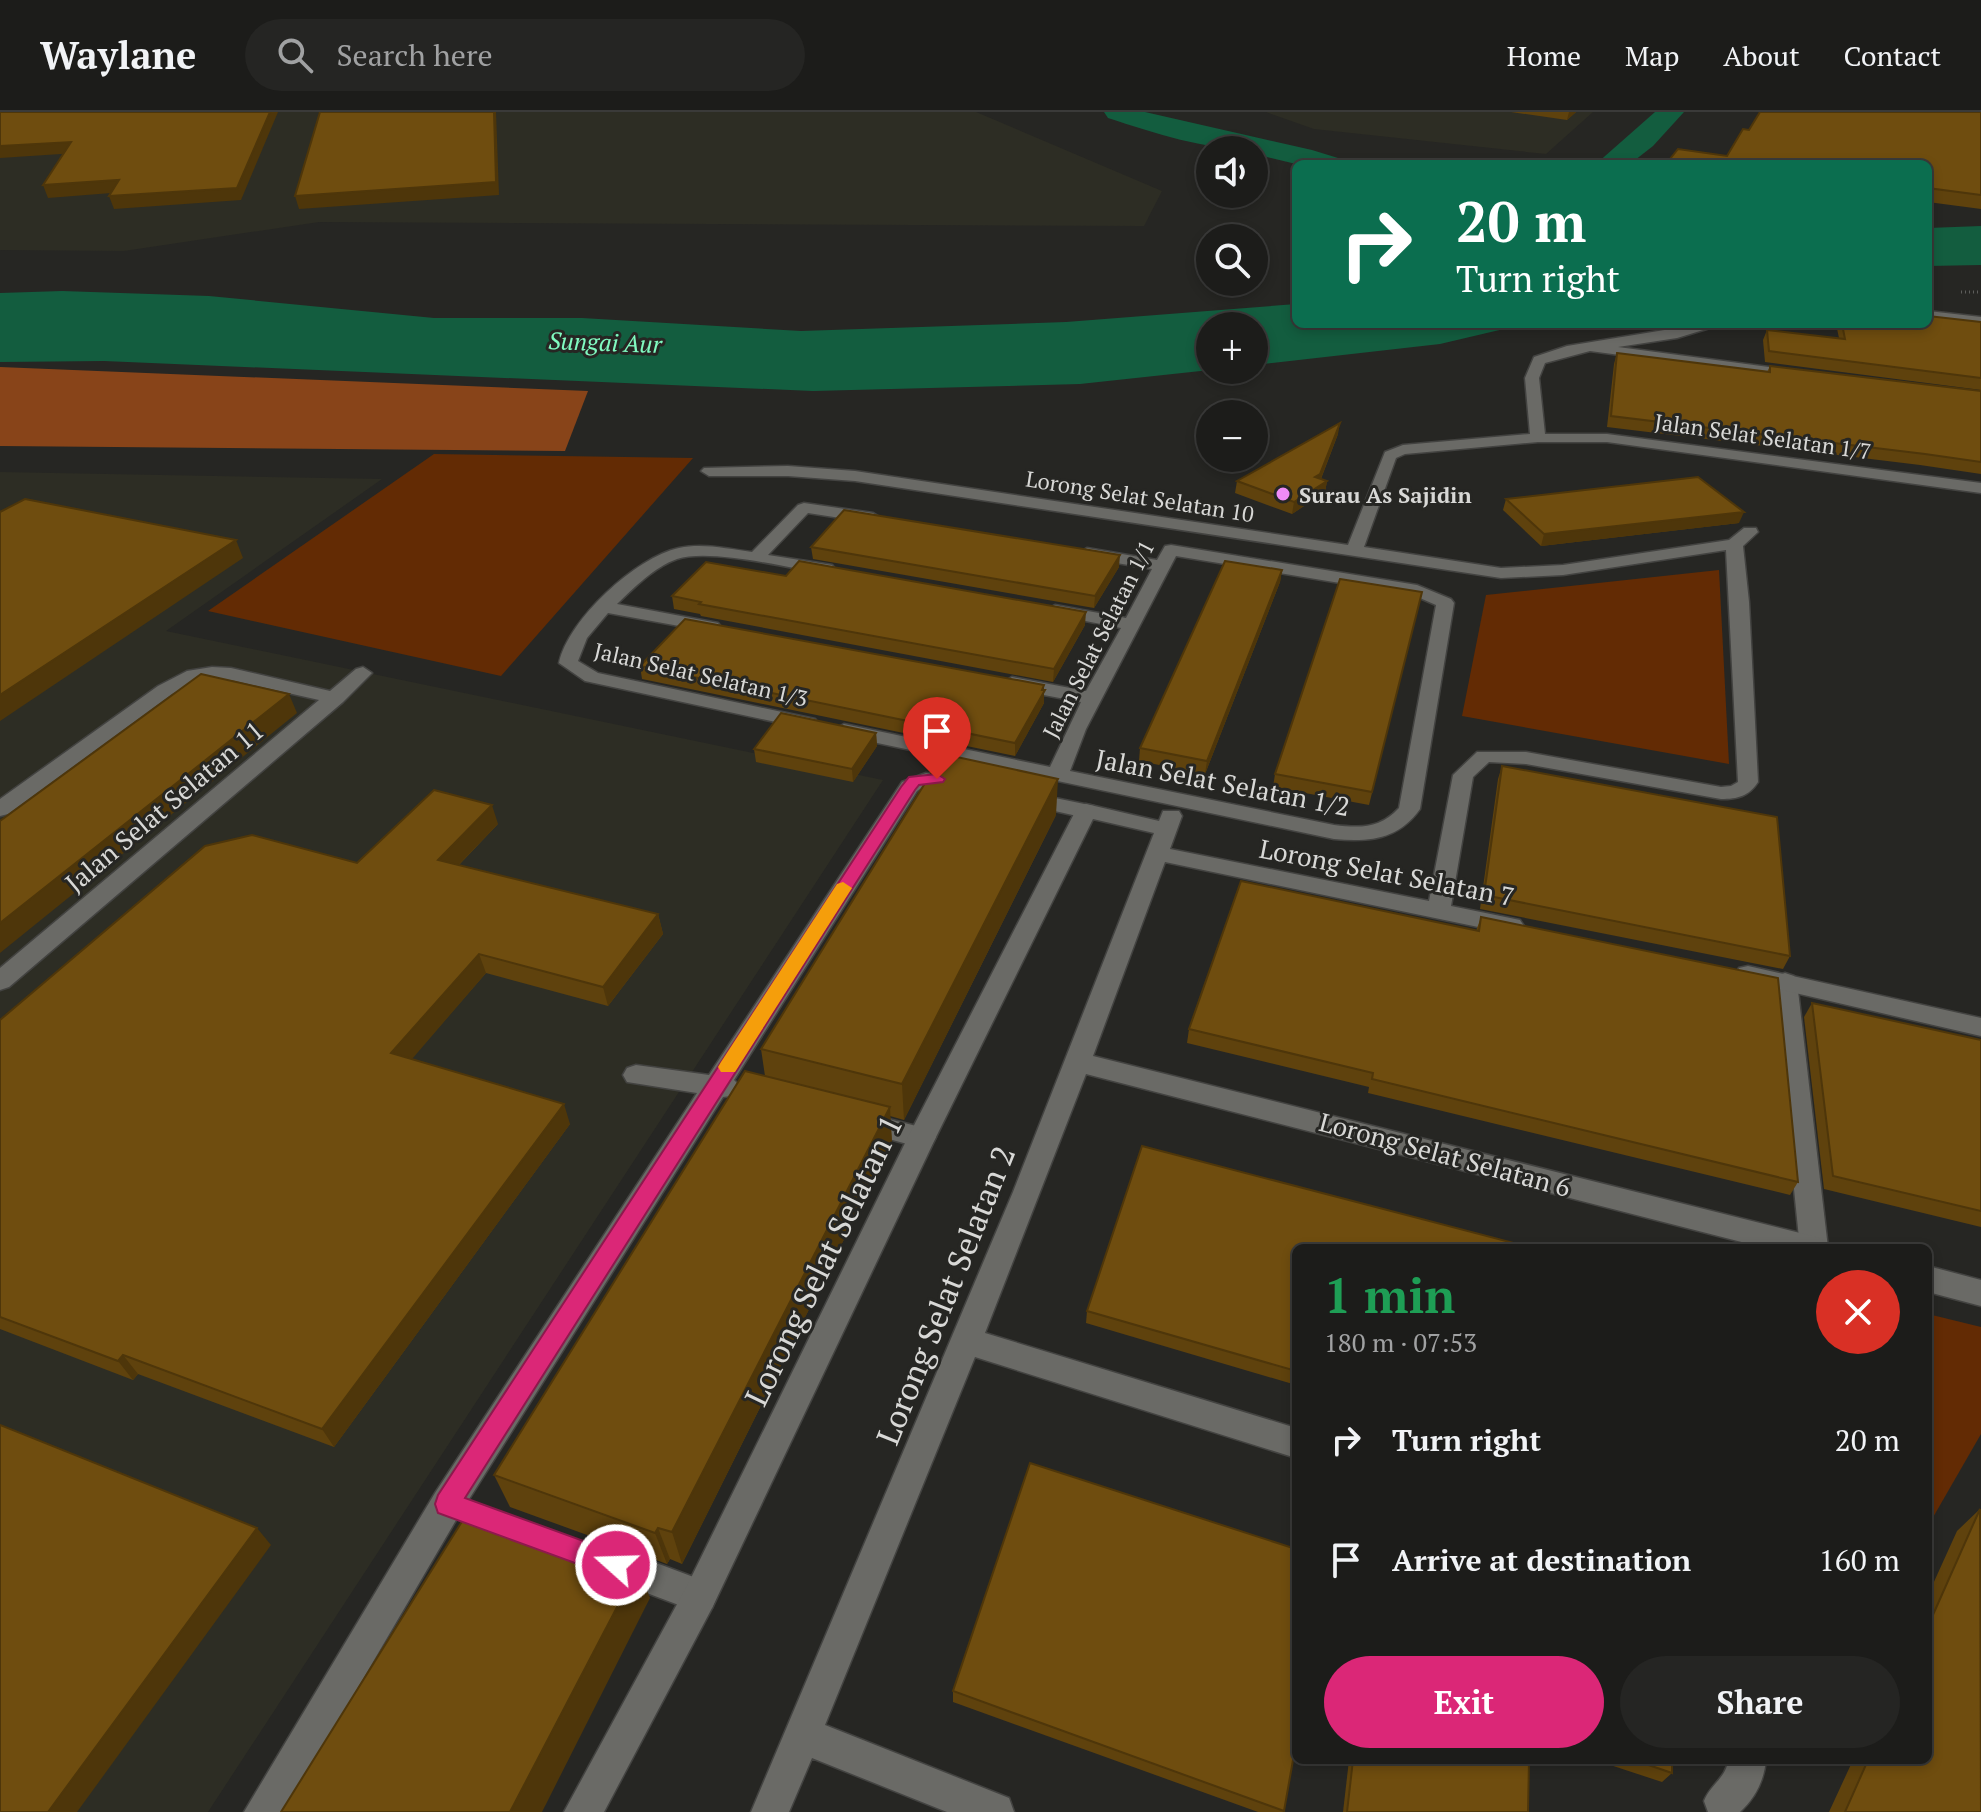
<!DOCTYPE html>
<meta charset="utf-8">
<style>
:root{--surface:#1c1c1a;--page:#252523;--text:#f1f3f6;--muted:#a0a1a2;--line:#3a3a39;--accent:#db2777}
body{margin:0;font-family:"PT Serif",serif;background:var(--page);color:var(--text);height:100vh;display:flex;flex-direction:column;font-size:30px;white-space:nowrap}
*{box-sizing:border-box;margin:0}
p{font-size:26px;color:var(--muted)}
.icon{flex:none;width:44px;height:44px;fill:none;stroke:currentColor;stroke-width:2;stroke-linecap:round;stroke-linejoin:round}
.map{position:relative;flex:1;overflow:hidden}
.side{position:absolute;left:1292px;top:1132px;width:640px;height:520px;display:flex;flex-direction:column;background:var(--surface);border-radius:12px;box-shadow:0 4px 12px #0003,0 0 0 2px var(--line)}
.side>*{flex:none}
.guide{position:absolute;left:1292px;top:48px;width:640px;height:168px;border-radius:12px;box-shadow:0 4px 12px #0003,0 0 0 2px var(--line);background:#0b6e4f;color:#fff;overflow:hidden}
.tools{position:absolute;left:1196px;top:24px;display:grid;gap:16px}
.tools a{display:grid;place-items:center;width:72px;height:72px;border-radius:50%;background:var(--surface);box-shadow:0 4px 12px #0003,0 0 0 2px var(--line);font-size:40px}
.pin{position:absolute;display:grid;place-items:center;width:68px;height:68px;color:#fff;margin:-82px -34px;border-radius:50% 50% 50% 0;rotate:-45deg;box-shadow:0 0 8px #0007}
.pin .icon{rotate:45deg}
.me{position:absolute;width:88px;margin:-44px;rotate:290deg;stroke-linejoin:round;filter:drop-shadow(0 0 6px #0008)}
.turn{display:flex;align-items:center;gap:28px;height:168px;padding:0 32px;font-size:36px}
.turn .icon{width:104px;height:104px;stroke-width:2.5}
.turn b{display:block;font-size:56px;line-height:68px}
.round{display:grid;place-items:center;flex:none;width:84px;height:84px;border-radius:42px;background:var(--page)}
.overview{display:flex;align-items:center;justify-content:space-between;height:136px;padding:0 32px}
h1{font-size:48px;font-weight:800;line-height:60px;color:#1e9e55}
.primary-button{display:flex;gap:16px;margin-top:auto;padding:16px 32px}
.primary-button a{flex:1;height:92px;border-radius:48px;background:var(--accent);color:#fff;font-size:32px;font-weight:800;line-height:92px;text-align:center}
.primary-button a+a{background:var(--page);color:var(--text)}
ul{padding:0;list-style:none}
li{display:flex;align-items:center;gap:24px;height:120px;padding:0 32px}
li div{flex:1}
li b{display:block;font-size:30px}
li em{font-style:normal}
header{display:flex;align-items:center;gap:48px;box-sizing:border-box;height:112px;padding:0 40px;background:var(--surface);border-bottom:2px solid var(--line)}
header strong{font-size:38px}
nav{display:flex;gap:44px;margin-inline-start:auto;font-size:28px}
.search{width:560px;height:72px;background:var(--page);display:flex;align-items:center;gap:20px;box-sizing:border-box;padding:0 28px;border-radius:44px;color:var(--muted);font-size:30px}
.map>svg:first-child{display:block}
.built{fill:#2d2d24}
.green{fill:#632b04}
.forest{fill:#884419}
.water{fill:#135d3f}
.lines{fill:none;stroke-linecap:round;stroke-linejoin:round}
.river{fill:#135d3f;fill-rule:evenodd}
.lane-casing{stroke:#434341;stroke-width:3}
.street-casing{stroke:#434341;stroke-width:3}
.path{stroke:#5d5d5b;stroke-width:3;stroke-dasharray:1 3;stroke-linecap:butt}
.lane{fill:#6a6a66;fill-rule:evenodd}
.street{fill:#6a6a66;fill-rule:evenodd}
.wall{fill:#5f420d}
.shaded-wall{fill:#4e360a}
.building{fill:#6f4d0f;stroke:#4e360a;stroke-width:2}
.route{fill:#db2777;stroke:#8e194d;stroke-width:2}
.slow{fill:#f59e0b}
.poi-dot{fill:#f08bf6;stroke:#262623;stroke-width:3}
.labels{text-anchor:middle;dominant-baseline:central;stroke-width:6;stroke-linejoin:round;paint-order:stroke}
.far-street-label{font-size:22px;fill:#d8d8d6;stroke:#262623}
.far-poi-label{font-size:22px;font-weight:bold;fill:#d8d8d6;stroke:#262623;text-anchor:start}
.far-water-label{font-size:24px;font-style:italic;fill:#80fac0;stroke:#262623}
.street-label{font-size:26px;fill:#d8d8d6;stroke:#262623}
.near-street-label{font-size:32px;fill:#d8d8d6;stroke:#262623}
</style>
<header>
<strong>Waylane</strong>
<div class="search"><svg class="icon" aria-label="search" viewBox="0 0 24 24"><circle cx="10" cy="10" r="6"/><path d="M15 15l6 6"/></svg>Search here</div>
<nav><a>Home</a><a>Map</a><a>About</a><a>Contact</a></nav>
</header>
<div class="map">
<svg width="1981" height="1700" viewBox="0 0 1981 1700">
<rect width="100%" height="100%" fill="#262623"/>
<g class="built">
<polygon points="0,0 976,0 1162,79 1144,114 319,110 124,139 0,138"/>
<polygon points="1266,0 1593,0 1546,42 1314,17"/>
<polygon points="0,360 382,367 166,519 883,668 208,1700 0,1700"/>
</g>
<g class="green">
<polygon points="434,342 693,346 501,564 208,499"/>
<polygon points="1719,458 1729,652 1462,604 1486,483"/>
<polygon points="1928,1202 1981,1215 1981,1322 1928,1414"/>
</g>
<polygon class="forest" points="0,255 588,279 565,339 0,334"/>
<g class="water">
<polygon points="1981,114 1981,153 1928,154 1928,116"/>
<polygon points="62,179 209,184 434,206 582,206 801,219 1066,210 1296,192 1296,212 1525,212 1440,232 1254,253 1254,214 1210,214 1210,258 1080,272 813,279 104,249 0,250 0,181"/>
</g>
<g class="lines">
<g class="river">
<path d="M 1104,0 L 1145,0 L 1312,38 L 1338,46 L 1342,52 L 1296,52 L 1254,42 L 1254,38 C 1206,38 1154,21 1108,6 Z"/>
<polygon points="1655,0 1684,0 1653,34 1630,52 1596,52"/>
</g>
<g class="lane-casing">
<g id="lane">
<polygon points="212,555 231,556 330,579 356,557 363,555 372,561 343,590 9,875 0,878 0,856 319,588 231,568 212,567 198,568 172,582 8,702 0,704 0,687 158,574 187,559"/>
<polygon points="926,661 959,665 969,671 959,677 926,673 917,679 734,968 742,976 738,983 723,985 459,1403 285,1700 244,1700 435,1381 697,981 627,970 623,963 627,956 636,953 709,963 902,670"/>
<polygon points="1026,680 1094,694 1097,699 1086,706 1019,691 1015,686"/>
<polygon points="1785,861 1794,864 1797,870 1828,1136 1800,1136 1773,870 1776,864"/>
<polygon points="861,1000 932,1018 936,1025 932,1032 922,1036 852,1017 848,1010 852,1003"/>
<polygon points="611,1434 712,1472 717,1484 712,1496 700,1501 599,1463 594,1451 599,1439"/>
</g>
</g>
<g class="street-casing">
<g id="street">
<polygon points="1928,199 1981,205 1981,213 1928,207"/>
<path d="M 1701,212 L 1723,212 L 1677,226 L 1618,235 L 1799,259 L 1806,263 L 1799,267 L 1590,239 L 1545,251 L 1539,266 L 1545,322 L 1607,322 L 1981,371 L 1981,381 L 1607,330 L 1538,330 L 1405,342 L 1396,346 L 1364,435 L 1501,456 L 1563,453 L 1729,428 L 1744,416 L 1756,416 L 1758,420 L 1743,434 L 1749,490 L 1758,670 C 1749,684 1738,687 1721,687 L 1526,652 L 1489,650 L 1473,665 L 1451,794 L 1520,808 L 1524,814 L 1520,820 L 1512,822 L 1165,750 L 1093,944 L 1812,1124 L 1822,1127 L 1826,1136 L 1765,1136 L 1086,962 L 985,1221 L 1296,1316 L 1296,1346 L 975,1245 L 825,1613 L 1009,1686 L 1014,1700 L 947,1700 L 812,1646 L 789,1700 L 751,1700 L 1013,1080 L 1154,721 L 1093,707 L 936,1025 L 712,1496 L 604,1700 L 564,1700 L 688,1472 L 908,1025 L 1078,694 L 1086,692 L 1159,709 L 1163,699 L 1179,699 L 1182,704 L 1170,737 L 1429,789 L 1453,663 L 1477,640 L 1526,640 L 1721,675 L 1731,674 L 1738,670 L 1726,438 L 1563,463 L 1501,466 L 855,369 L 788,364 L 709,364 L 701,359 L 704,356 L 788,354 L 855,359 L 1348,433 L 1385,340 L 1403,333 L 1530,322 L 1525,266 L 1534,245 L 1567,234 Z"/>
<path d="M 804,391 L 873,401 L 881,406 L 873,411 L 808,401 L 768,443 L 832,453 L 835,457 L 832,461 L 826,462 C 789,456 710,436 677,447 C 654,455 634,476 617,492 L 718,511 L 721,515 L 718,519 L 712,520 L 608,501 L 587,526 L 578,549 L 598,561 L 815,607 L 818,611 L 815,615 L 808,617 L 585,569 L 559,551 C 568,508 636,445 679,436 C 703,431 728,437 752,440 L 798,393 Z"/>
<path d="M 1171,433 L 1417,473 L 1451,487 L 1454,491 L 1420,697 C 1398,728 1369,730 1334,727 L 844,624 L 834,618 L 844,612 L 1050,655 L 1081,590 L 1012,577 L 1002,571 L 1012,565 L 1086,579 L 1121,516 L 1055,503 L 1046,498 L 1055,493 L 1126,506 L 1152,457 L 1087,446 L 1079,441 L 1087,436 L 1157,448 L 1165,434 ZM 1176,444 L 1413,483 L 1436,493 L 1399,696 C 1380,717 1360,716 1334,713 L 1070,659 L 1086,617 Z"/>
<polygon points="1748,854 1981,906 1981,924 1739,868 1736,862 1739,856"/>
<polygon points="1928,1154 1981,1168 1981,1194 1928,1180"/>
<path d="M 1728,1648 L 1766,1648 C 1764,1669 1755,1686 1740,1700 L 1708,1700 L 1704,1689 C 1710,1673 1727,1665 1728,1648 Z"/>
</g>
</g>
<polyline class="path" points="1961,180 1981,180"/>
<use href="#lane" class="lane"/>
<use href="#street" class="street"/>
</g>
<g class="wall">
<polygon points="1511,0 1576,0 1567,8"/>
<polygon points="1981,0 1981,97 1928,90 1928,52 1727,44 1749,18"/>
<polygon points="1981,210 1981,278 1765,250 1763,228 1767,218 1839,226 1836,212 1928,212"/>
<polygon points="1617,241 1767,260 1770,254 1981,279 1981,362 1920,353 1607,315 1614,252"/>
<polygon points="1338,322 1321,367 1327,369 1325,380 1292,402 1235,381 1237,369"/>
<polygon points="1506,387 1739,411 1541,434 1503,398"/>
<polygon points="811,435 1119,455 1094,496 813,447"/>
<polygon points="1282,458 1280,470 1205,662 1139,649 1140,636"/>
<polygon points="786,464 1085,513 1053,570 701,504 700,502 674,497 672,484"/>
<polygon points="1422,480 1369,693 1273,675 1275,662"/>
<polygon points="640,554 1044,573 1044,591 1015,644 642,567"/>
<polygon points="876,621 877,634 853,670 756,650 754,637"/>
<polygon points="1502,654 1790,844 1783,857 1480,797 1498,667"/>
<polygon points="1056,703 904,1008 890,1004 892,1031 682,1452 670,1447 667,1452 510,1395 494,1363 765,964 761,937"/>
<polygon points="498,712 459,753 658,802 663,822 608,894 486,861 411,947 570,1012 334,1335 138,1262 133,1268 0,1217 0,908 357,751"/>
<polygon points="1481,805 1798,1070 1790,1083 1368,981 1369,975 1187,931 1189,917 1476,819"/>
<polygon points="1812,891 1981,928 1981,1115 1824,1077 1804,905"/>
<polygon points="1296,1136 1296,1273 1086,1211 1087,1199"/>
<polygon points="1980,1397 1981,1700 1829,1700 1853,1648 1928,1648 1928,1483 1957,1419"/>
<polygon points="953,1579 1284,1699 1283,1700 1258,1700 953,1590"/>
<polygon points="1349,1648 1529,1648 1528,1700 1343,1700"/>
<polygon points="1595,1648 1672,1648 1672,1661 1662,1670"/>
</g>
<g class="shaded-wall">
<polygon points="270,0 278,0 241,88 114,97 109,84"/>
<polygon points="494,0 496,0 499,83 299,97 295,84"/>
<polygon points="1569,0 1576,0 1567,8"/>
<polygon points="71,30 76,41 0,46 0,34"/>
<polygon points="119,68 124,80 48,86 43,73"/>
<polygon points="1340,311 1338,322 1318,374 1315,365"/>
<polygon points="1327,369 1325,380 1292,402 1294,390"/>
<polygon points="1744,400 1739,411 1541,434 1544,422"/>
<polygon points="236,428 243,446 0,609 0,583"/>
<polygon points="1120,443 1119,455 1094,496 1095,484"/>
<polygon points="1282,458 1280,470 1205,662 1207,649"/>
<polygon points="1086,500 1085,513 1053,570 1054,557"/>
<polygon points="1044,573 1044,591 1015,644 1015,631"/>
<polygon points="289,582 297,601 0,841 0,811"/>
<polygon points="876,621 877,634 853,670 852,657"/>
<polygon points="1058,667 1056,703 904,1008 902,972"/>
<polygon points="492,693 498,712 445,767 438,748"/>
<polygon points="658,802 663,822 608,894 603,875"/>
<polygon points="479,842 486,861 400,961 391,941"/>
<polygon points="564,992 570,1012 334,1335 322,1317"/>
<polygon points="890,995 892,1031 682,1452 672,1420"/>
<polygon points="123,1243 138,1262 133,1268 118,1249"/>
<polygon points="257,1416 271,1433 77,1700 48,1700"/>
<polygon points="658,1416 670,1447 667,1452 655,1421"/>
<polygon points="638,1455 650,1486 542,1700 510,1700"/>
</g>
<g class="building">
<polygon points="0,0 270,0 237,76 109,84 119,68 43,73 71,30 0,34"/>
<polygon points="320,0 494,0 496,70 295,84"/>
<polygon points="1760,0 1981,0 1981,83 1928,76 1928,52 1666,52 1678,37 1727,44 1743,17 1749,18"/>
<polygon points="1928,204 1981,210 1981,266 1769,239 1767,218 1845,227 1842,212 1928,212"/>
<polygon points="1617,241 1770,260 1770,254 1981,279 1981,350 1925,342 1611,304"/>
<polygon points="1340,311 1320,362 1315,365 1327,369 1294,390 1237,369"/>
<polygon points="1698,365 1744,400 1544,422 1506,387"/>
<polygon points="25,387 236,428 0,583 0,400"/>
<polygon points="844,398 1120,443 1095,484 811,435"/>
<polygon points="799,449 1086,500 1054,557 699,492 701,490 672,484 706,450 786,464"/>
<polygon points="1225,449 1282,458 1207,649 1140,636"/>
<polygon points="1340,467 1422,480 1372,680 1275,662"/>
<polygon points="685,507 1044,573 1042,578 1045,578 1015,631 640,554"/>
<polygon points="201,562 289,582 0,811 0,709"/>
<polygon points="781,601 876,621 852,657 754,637"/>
<polygon points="943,642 1058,667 902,972 761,937"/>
<polygon points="1502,654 1777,705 1790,844 1484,783"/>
<polygon points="434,678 492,693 438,748 658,802 603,875 479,842 391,941 564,992 322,1317 123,1243 118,1249 0,1205 0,908 205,734 252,723 357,751"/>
<polygon points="1241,769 1479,819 1481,805 1778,866 1798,1070 1372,967 1373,961 1189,917"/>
<polygon points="1812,891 1981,928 1981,1099 1833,1064"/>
<polygon points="745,959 890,995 672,1420 658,1416 655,1421 494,1363"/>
<polygon points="1142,1034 1533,1136 1296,1136 1296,1259 1087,1199"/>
<polygon points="0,1313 257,1416 48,1700 0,1700"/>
<polygon points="1030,1351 1296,1437 1296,1631 1284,1699 953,1579"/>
<polygon points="471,1395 638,1455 510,1700 281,1700"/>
<polygon points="1980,1397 1981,1700 1845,1700 1868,1648 1928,1648 1928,1514"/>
<polygon points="1353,1648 1529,1648 1528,1700 1347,1700"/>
<polygon points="1634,1648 1672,1648 1672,1661"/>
</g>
<polygon class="route" points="937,662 945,667 943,670 919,673 915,678 465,1386 625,1444 629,1453 625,1462 616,1466 438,1401 435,1392 438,1383 901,675 909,665"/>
<polygon class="slow" points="843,770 852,776 735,960 721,960 718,955 721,950 837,772"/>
<circle class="poi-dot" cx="1283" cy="382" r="8"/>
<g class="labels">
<g class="far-street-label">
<text transform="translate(1763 324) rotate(8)">Jalan Selat Selatan 1/7</text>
<text transform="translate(1140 384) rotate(9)">Lorong Selat Selatan 10</text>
<text transform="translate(1098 527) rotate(-63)">Jalan Selat Selatan 1/1</text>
<text transform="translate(701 562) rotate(13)">Jalan Selat Selatan 1/3</text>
</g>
<g class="far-poi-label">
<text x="1299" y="382">Surau As Sajidin</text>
</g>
<g class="far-water-label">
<text transform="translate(605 230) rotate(2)">Sungai Aur</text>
</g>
<g class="street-label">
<text transform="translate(1223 670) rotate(11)">Jalan Selat Selatan 1/2</text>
<text transform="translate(164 694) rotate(-40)">Jalan Selat Selatan 11</text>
<text transform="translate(1387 760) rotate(11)">Lorong Selat Selatan 7</text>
<text transform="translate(1445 1042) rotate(15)">Lorong Selat Selatan 6</text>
</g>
<g class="near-street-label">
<text transform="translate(823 1148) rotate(-64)">Lorong Selat Selatan 1</text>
<text transform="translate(945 1183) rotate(-68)">Lorong Selat Selatan 2</text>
</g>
</g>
</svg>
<div class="tools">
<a><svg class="icon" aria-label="sound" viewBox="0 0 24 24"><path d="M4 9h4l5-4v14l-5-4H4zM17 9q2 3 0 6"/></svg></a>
<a><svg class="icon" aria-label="search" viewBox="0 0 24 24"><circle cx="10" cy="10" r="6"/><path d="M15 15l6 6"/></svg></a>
<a>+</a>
<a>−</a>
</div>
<div class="pin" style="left:937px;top:667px;background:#d93025"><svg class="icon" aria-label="arrive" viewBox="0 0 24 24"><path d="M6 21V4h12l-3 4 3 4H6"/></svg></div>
<svg class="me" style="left:616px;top:1453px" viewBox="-20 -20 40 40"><circle r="17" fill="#db2777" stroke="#fff" stroke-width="3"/><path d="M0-11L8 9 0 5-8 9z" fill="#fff"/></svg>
<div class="guide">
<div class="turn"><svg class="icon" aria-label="right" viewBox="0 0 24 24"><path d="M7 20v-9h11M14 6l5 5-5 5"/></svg><div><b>20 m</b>Turn right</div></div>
</div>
<section class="side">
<div class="overview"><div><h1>1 min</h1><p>180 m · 07:53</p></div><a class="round" style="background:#d93025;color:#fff"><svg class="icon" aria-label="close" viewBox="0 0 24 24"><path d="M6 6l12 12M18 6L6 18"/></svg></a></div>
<ul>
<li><svg class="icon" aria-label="right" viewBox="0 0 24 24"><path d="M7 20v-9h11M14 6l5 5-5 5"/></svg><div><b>Turn right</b></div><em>20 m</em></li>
<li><svg class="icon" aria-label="arrive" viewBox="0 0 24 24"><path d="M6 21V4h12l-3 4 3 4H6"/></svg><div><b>Arrive at destination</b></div><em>160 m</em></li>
</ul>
<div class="primary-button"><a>Exit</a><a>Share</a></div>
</section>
</div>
